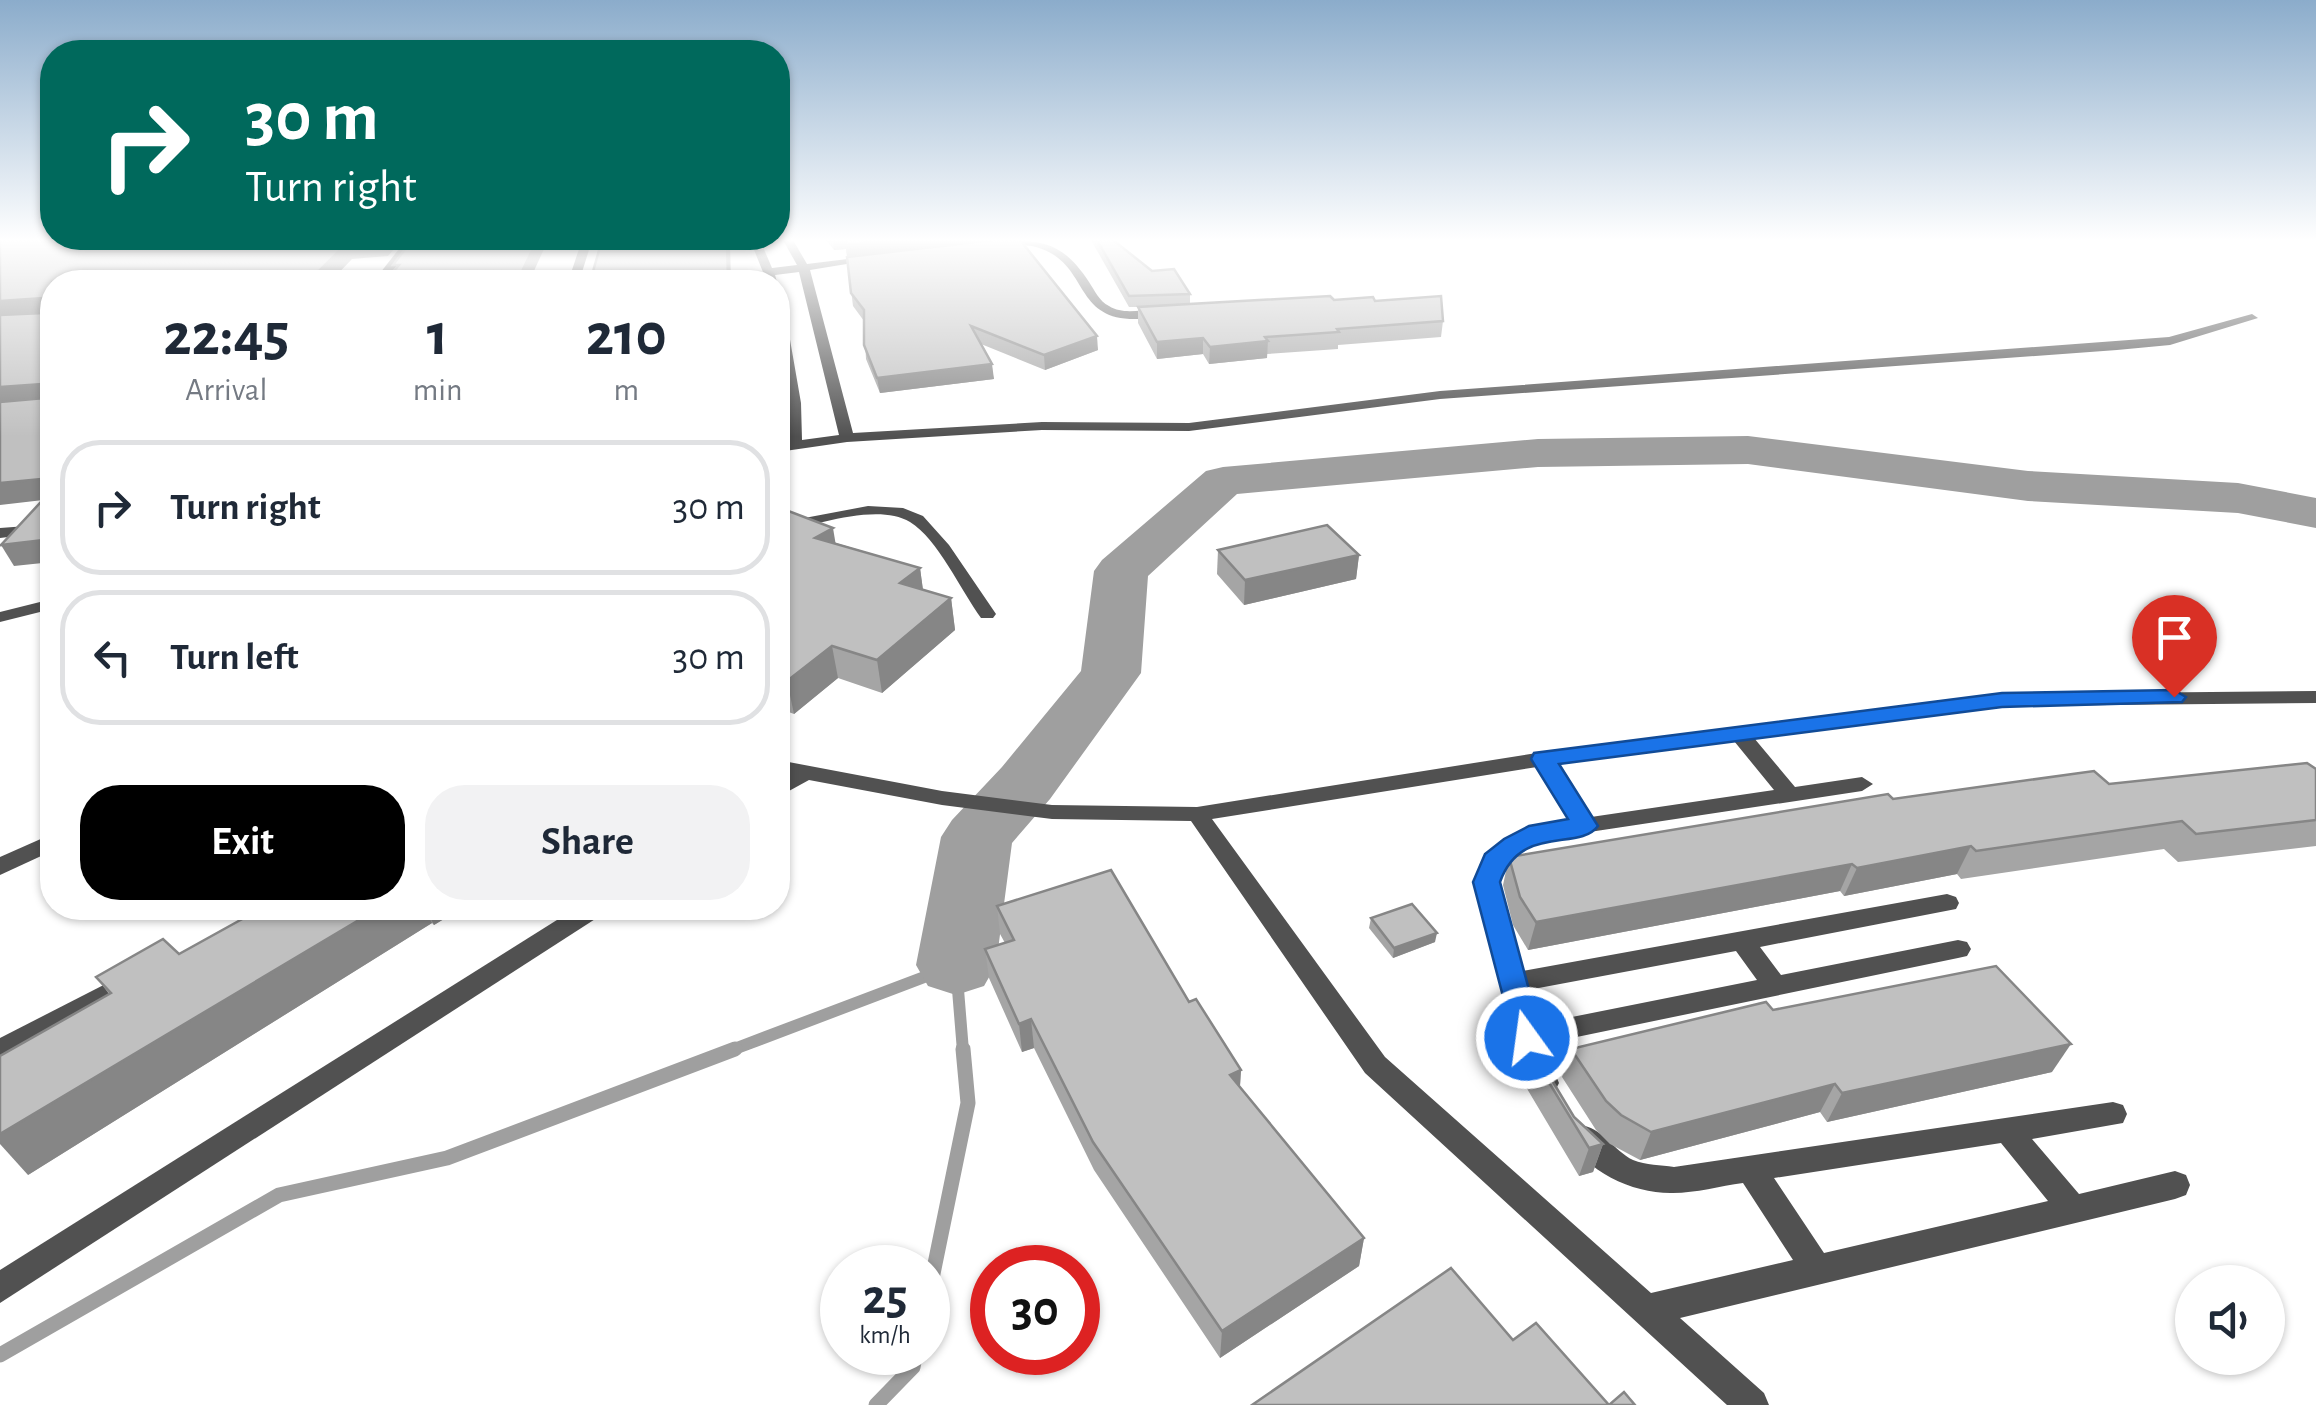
<!DOCTYPE html>
<style>
:root{--surface:#fff;--page:#f2f2f3;--text:#1f2937;--muted:#747a83;--line:#e0e1e3;--accent:#000}
body{margin:0;font-family:"Alegreya Sans",sans-serif;background:var(--page);color:var(--text);height:100vh;display:flex;flex-direction:column;font-size:38px;white-space:nowrap}
*{box-sizing:border-box;margin:0}
p{font-size:32px;color:var(--muted)}
.icon{flex:none;width:55px;height:55px;fill:none;stroke:currentColor;stroke-width:2;stroke-linecap:round;stroke-linejoin:round}
.map{position:relative;flex:1;overflow:hidden}
.panel{position:absolute;left:40px;top:270px;width:750px;height:650px;display:flex;flex-direction:column;background:var(--surface);border-radius:40px;box-shadow:0 2px 8px #0004}
.panel>*{flex:none}
.top-card{position:absolute;left:40px;top:40px;width:750px;height:210px;border-radius:40px;box-shadow:0 2px 8px #0004;background:#00695c;color:#fff;overflow:hidden}
.fabs{position:absolute;left:2175px;top:1265px;display:grid;gap:20px}
.fabs a{display:grid;place-items:center;width:110px;height:110px;border-radius:50%;background:var(--surface);box-shadow:0 2px 8px #0004;font-size:50px}
.speed{position:absolute;left:820px;top:1245px;display:flex;gap:20px;font-size:50px;font-weight:700;text-align:center}
.speed>*{display:grid;place-content:center;width:130px;height:130px;border-radius:50%;background:var(--surface);box-shadow:0 2px 8px #0004;line-height:1}
.speed small{font-size:25px;font-weight:400}
.speed .limit{border:15px solid #d22;background:#fff;color:#111}
.pin{position:absolute;display:grid;place-items:center;width:85px;height:85px;color:#fff;margin:-102px -42px;border-radius:50% 50% 50% 0;rotate:-45deg;box-shadow:0 0 10px #0007}
.pin .icon{rotate:45deg}
.me{position:absolute;width:110px;margin:-55px;rotate:346deg;stroke-linejoin:round;filter:drop-shadow(0 0 8px #0008)}
.turn{display:flex;align-items:center;gap:35px;height:210px;padding:0 40px;font-size:45px}
.turn .icon{width:130px;height:130px;stroke-width:2.5}
.turn b{display:block;font-size:70px;line-height:85px}
.eta{display:flex;justify-content:space-evenly;align-items:center;height:170px;text-align:center}
.eta b{font-size:60px;font-weight:700;line-height:70px}
.button{display:flex;gap:20px;margin-top:auto;padding:20px 40px}
.button a{flex:1;height:115px;border-radius:40px;background:var(--accent);color:#fff;font-size:40px;font-weight:700;line-height:115px;text-align:center}
.button a+a{background:var(--page);color:var(--text)}
ul{padding:0;list-style:none}
li{display:flex;align-items:center;gap:30px;height:135px;margin:0 20px 15px;padding:0 20px;border:5px solid var(--line);border-radius:40px}
li div{flex:1}
li b{display:block;font-size:38px}
li em{font-style:normal}
.map>svg:first-child{display:block}
.lines{fill:none;stroke-linecap:round;stroke-linejoin:round}
.stream-far1{stroke:#9f9f9f;stroke-width:12}
.stream{stroke:#9f9f9f;stroke-width:15}
.river{fill:#9f9f9f;fill-rule:evenodd}
.service{fill:#515151;fill-rule:evenodd}
.minor{fill:#515151;fill-rule:evenodd}
.wall{fill:#a5a5a5}
.shaded-wall{fill:#868686}
.building{fill:#c0c0c0;stroke:#868686;stroke-width:2.5}
.route{fill:#1a73e8;stroke:#114b97;stroke-width:2.5}
</style>
<div class="map">
<svg width="2316" height="1405" viewBox="0 0 2316 1405">
<rect width="100%" height="100%" fill="#fff"/>
<g class="lines">
<polyline class="stream-far1" points="729,1051 956,965 963,1051"/>
<g class="stream">
<polyline points="928,1298 968,1103 963,1049"/>
<polyline points="0,1355 279,1195 447,1158 735,1049"/>
<polyline points="876,1405 913,1367 916,1352"/>
</g>
<polygon class="river" points="1748,436 2028,471 2238,483 2316,498 2316,528 2238,513 2028,501 1748,464 1538,467 1237,494 1148,576 1141,673 1050,799 1012,843 996,965 984,986 956,995 928,986 916,965 941,837 952,820 1002,767 1081,671 1094,571 1102,560 1206,471 1223,467 1538,439"/>
<path class="service" d="M 868,506 L 903,508 L 923,516 L 949,545 L 996,614 L 993,618 L 981,618 C 962,592 937,538 910,522 C 877,502 813,526 778,533 L 778,523 Z"/>
<g class="minor">
<polygon points="406,240 417,240 384,282 373,282"/>
<polygon points="582,240 592,240 579,282 568,282"/>
<path d="M 750,240 L 760,240 L 772,268 L 797,265 L 783,240 L 793,240 L 807,264 L 872,256 L 877,259 L 810,270 L 853,433 L 1042,422 L 1189,423 L 1440,391 L 2169,337 L 2252,314 L 2258,318 L 2170,345 L 2117,350 L 1440,399 L 1189,431 L 1042,430 L 847,442 L 778,452 L 778,444 L 788,442 C 787,395 778,349 778,302 L 784,305 L 801,403 L 802,440 L 839,435 L 799,272 L 775,275 L 777,282 L 767,282 Z"/>
<path d="M 1002,240 C 1045,240 1064,244 1089,282 C 1095,291 1099,301 1109,306 C 1128,318 1152,304 1170,313 C 1161,318 1150,318 1140,319 C 1073,322 1090,267 1042,249 C 1028,243 1010,246 995,247 L 990,244 Z"/>
<polygon points="27,526 35,531 33,534 0,538 0,528"/>
<polygon points="52,599 52,609 0,622 0,612"/>
<path d="M 2316,691 L 2316,703 L 2002,706 L 1754,738 L 1795,787 L 1862,777 L 1873,784 L 1862,791 L 1543,839 L 1515,857 L 1498,882 L 1522,971 L 1947,894 L 1956,897 L 1959,903 L 1956,909 L 1760,947 L 1781,975 L 1958,940 L 1967,942 L 1971,949 L 1967,956 L 1958,958 L 1543,1044 L 1559,1083 L 1555,1091 L 1545,1095 L 1535,1091 L 1514,1037 L 1474,882 C 1495,837 1524,826 1570,820 L 1537,767 L 1212,819 L 1385,1057 L 1651,1293 L 1793,1260 L 1743,1183 C 1720,1186 1696,1193 1673,1193 C 1634,1194 1585,1172 1568,1136 L 1572,1127 C 1596,1118 1612,1150 1633,1160 C 1646,1165 1661,1165 1674,1167 L 2113,1102 L 2123,1105 L 2127,1114 L 2123,1123 L 2032,1139 L 2079,1194 L 2175,1171 L 2186,1175 L 2190,1185 L 2186,1195 L 2175,1199 L 1680,1318 L 1764,1393 L 1769,1405 L 1727,1405 L 1365,1073 L 1191,821 L 1052,819 L 942,805 L 809,780 L 778,797 L 778,780 L 785,775 L 778,774 L 778,760 L 942,791 L 1052,805 L 1197,807 L 1543,752 L 2002,694 ZM 1734,741 L 1774,790 L 1591,817 L 1557,764 ZM 1736,951 L 1757,980 L 1537,1024 L 1528,990 ZM 2001,1143 L 2048,1201 L 1824,1253 L 1774,1178 Z"/>
<polygon points="52,834 52,851 0,875 0,857"/>
<polygon points="576,908 606,908 603,914 0,1303 0,1270"/>
<polygon points="129,972 138,975 142,982 138,989 0,1062 0,1038"/>
</g>
</g>
<g class="wall">
<polygon points="826,240 1020,240 1098,350 1045,370 981,344 994,379 880,393 866,359 864,321 853,306 847,257 967,243 847,256 846,249 834,250"/>
<polygon points="1091,240 1113,240 1152,271 1190,294 1190,304 1334,300 1375,301 1443,321 1441,337 1338,345 1338,349 1267,354 1267,358 1209,364 1203,354 1157,359 1138,323 1138,307 1143,307 1129,307"/>
<polygon points="778,507 836,543 920,568 923,590 951,598 955,630 882,693 838,678 794,714 778,708"/>
<polygon points="1218,550 1359,555 1356,579 1244,605 1217,574"/>
<polygon points="2316,769 2316,846 2178,862 2164,849 1961,879 1957,874 1844,896 1840,891 1528,950 1513,925 1503,885 1509,857 1893,799"/>
<polygon points="997,906 1189,1002 1241,1070 1240,1087 1364,1238 1359,1266 1220,1358 1094,1170 1034,1048 1022,1052 989,978 985,949 1005,943 1000,934"/>
<polygon points="262,908 462,908 434,925 432,923 28,1175 109,994 96,977 179,954"/>
<polygon points="1371,918 1435,942 1393,958 1369,928"/>
<polygon points="1773,1010 2052,1072 1827,1122 1820,1112 1640,1160 1610,1144 1596,1130 1562,1077 1571,1049"/>
<polygon points="1534,1058 1574,1117 1603,1144 1593,1172 1579,1176 1526,1087"/>
</g>
<g class="shaded-wall">
<polygon points="384,240 402,240 388,256 352,259 330,282 308,282 346,244"/>
<polygon points="537,240 548,240 529,282 517,282"/>
<polygon points="727,240 729,240 730,244 731,282 728,282"/>
<polygon points="833,240 997,240 847,256 846,249 834,250"/>
<polygon points="43,298 52,314 0,318 0,301"/>
<polygon points="1097,336 1098,350 1045,370 1044,355"/>
<polygon points="1203,338 1203,354 1157,359 1157,342"/>
<polygon points="1268,341 1267,358 1209,364 1210,347"/>
<polygon points="992,364 994,379 880,393 877,378"/>
<polygon points="42,384 52,402 0,406 0,387"/>
<polygon points="52,478 52,499 0,505 0,483"/>
<polygon points="833,528 838,558 815,538"/>
<polygon points="52,539 52,562 14,566 1,545"/>
<polygon points="1359,555 1356,579 1244,605 1245,580"/>
<polygon points="920,568 924,598 900,583"/>
<polygon points="951,598 955,630 882,693 877,660"/>
<polygon points="832,646 838,678 794,714 787,681"/>
<polygon points="1971,846 1957,874 1844,896 1857,868"/>
<polygon points="1852,864 1840,891 1528,950 1536,922"/>
<polygon points="379,908 424,908 432,923 28,1175 0,1144 0,1134"/>
<polygon points="425,908 462,908 434,925"/>
<polygon points="1437,933 1435,942 1393,958 1394,948"/>
<polygon points="1031,1019 1034,1048 1022,1052 1019,1024"/>
<polygon points="2071,1044 2052,1072 1827,1122 1842,1093"/>
<polygon points="1241,1070 1239,1099 1230,1075"/>
<polygon points="1835,1084 1820,1112 1640,1160 1651,1132"/>
<polygon points="1603,1144 1593,1172 1579,1176 1589,1148"/>
<polygon points="1364,1238 1359,1266 1220,1358 1222,1331"/>
</g>
<g class="building">
<polygon points="0,240 384,240 346,244 308,282 52,282 52,478 0,483 0,402 44,398 46,388 42,384 0,387 0,315 43,313 47,301 43,298 0,301"/>
<polygon points="412,240 537,240 517,282 384,282 399,265 393,265"/>
<polygon points="602,240 727,240 728,282 590,282"/>
<polygon points="845,240 894,240 846,245"/>
<polygon points="994,240 1020,240 1097,336 1044,355 971,326 992,364 877,378 864,345 864,310 851,293 847,257"/>
<polygon points="1097,240 1113,240 1152,271 1174,269 1190,294 1129,296"/>
<polygon points="1330,296 1334,300 1373,297 1375,301 1441,296 1443,321 1337,329 1339,332 1265,337 1268,341 1210,347 1203,338 1157,342 1138,307"/>
<polygon points="52,490 52,539 1,545"/>
<polygon points="778,507 833,528 815,538 920,568 900,583 951,598 877,660 832,646 787,681 778,678"/>
<polygon points="1327,525 1359,555 1245,580 1218,550"/>
<polygon points="2307,763 2316,769 2316,820 2196,834 2182,821 1976,851 1971,846 1857,868 1852,864 1536,922 1520,897 1509,857 1888,794 1893,799 2094,771 2109,784"/>
<polygon points="1111,870 1189,1002 1196,999 1241,1070 1230,1075 1364,1238 1222,1331 1093,1142 1031,1019 1019,1024 985,949 1014,940 997,906"/>
<polygon points="1412,904 1437,933 1394,948 1371,918"/>
<polygon points="262,908 379,908 0,1134 0,1056 111,993 96,977 163,939 179,954"/>
<polygon points="1996,966 2071,1044 1842,1093 1835,1084 1651,1132 1621,1115 1606,1101 1571,1049 1766,1002 1773,1010"/>
<polygon points="1538,1057 1574,1117 1603,1144 1589,1148 1534,1058"/>
<polygon points="1451,1268 1513,1340 1536,1323 1609,1405 1252,1405"/>
<polygon points="1624,1392 1635,1405 1609,1405"/>
</g>
<linearGradient id="sky" x2="0" y2="1"><stop stop-color="#8baccb"/><stop offset="0.55" stop-color="#fff"/><stop offset="1" stop-color="#fff" stop-opacity="0"/></linearGradient>
<rect width="2316" height="437" fill="url(#sky)"/>
<path class="route" d="M 2174,690 L 2186,697 L 2182,702 L 2002,707 L 1559,764 L 1598,826 C 1579,852 1521,823 1500,882 L 1542,1038 L 1538,1046 L 1527,1050 L 1516,1046 L 1473,882 L 1485,854 L 1504,839 L 1529,826 L 1568,819 L 1531,759 L 1534,753 L 2002,693 Z"/>
</svg>
<div class="fabs">
<a><svg class="icon" aria-label="sound" viewBox="0 0 24 24"><path d="M4 9h4l5-4v14l-5-4H4zM17 9q2 3 0 6"/></svg></a>
</div>
<div class="speed"><div>25<small>km/h</small></div><div class="limit">30</div></div>
<div class="pin" style="left:2174px;top:697px;background:#d93025"><svg class="icon" aria-label="arrive" viewBox="0 0 24 24"><path d="M6 21V4h12l-3 4 3 4H6"/></svg></div>
<svg class="me" style="left:1527px;top:1038px" viewBox="-20 -20 40 40"><circle r="17" fill="#1a73e8" stroke="#fff" stroke-width="3"/><path d="M0-11L8 9 0 5-8 9z" fill="#fff"/></svg>
<div class="top-card">
<div class="turn"><svg class="icon" aria-label="right" viewBox="0 0 24 24"><path d="M7 20v-9h11M14 6l5 5-5 5"/></svg><div><b>30 m</b>Turn right</div></div>
</div>
<section class="panel">
<div class="eta">
<div><b>22:45</b><p>Arrival</p></div>
<div><b>1</b><p>min</p></div>
<div><b>210</b><p>m</p></div>
</div>
<ul>
<li><svg class="icon" aria-label="right" viewBox="0 0 24 24"><path d="M7 20v-9h11M14 6l5 5-5 5"/></svg><div><b>Turn right</b></div><em>30 m</em></li>
<li><svg class="icon" aria-label="left" viewBox="0 0 24 24"><path d="M17 20v-9H6M10 6l-5 5 5 5"/></svg><div><b>Turn left</b></div><em>30 m</em></li>
</ul>
<div class="button"><a>Exit</a><a>Share</a></div>
</section>
</div>
